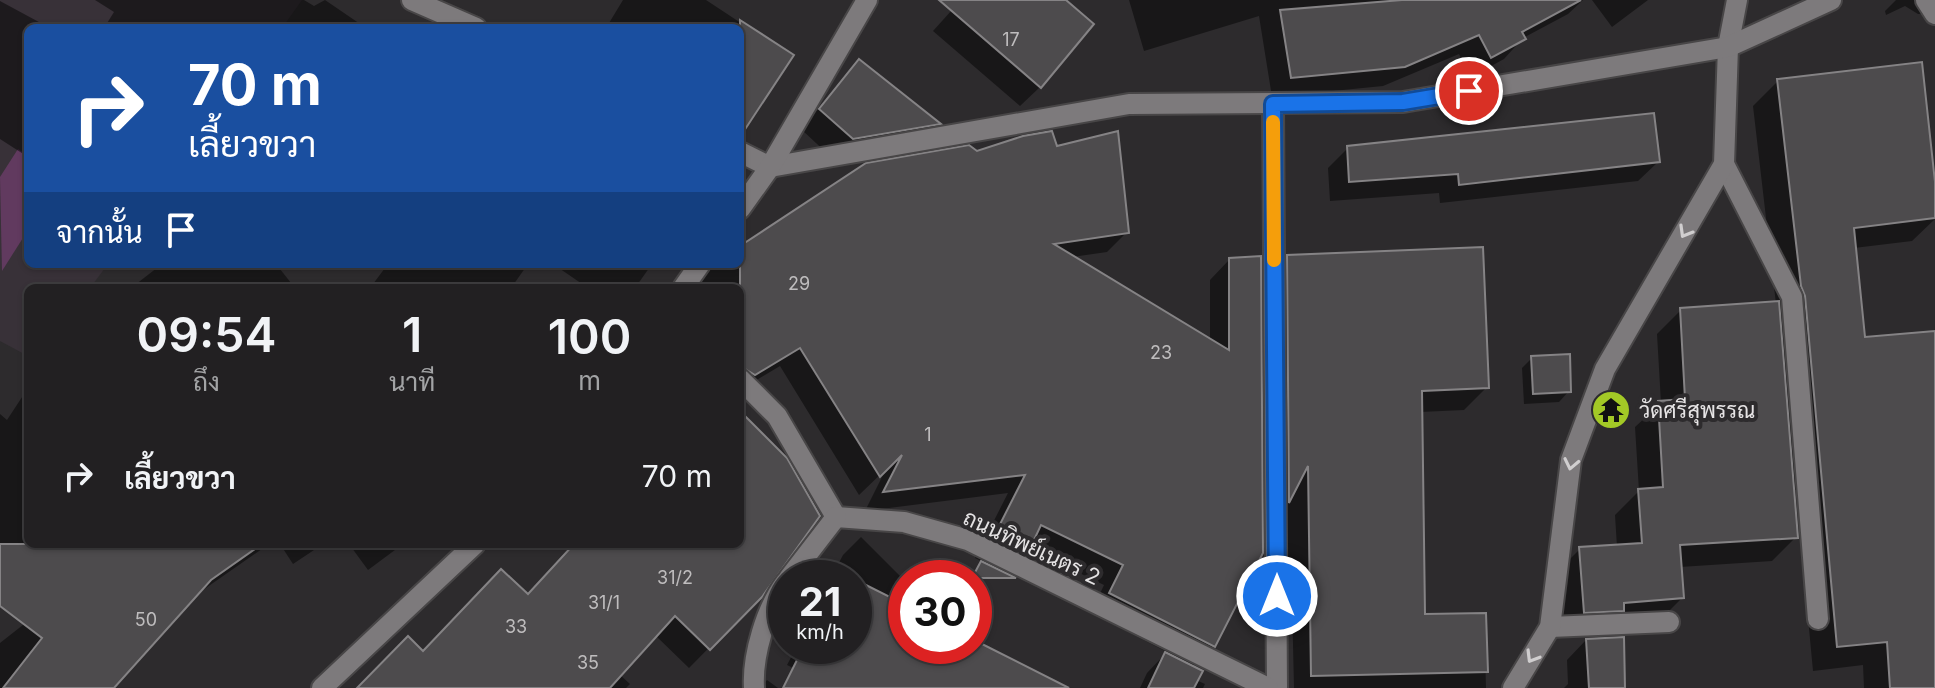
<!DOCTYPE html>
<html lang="th">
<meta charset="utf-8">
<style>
:root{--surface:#222022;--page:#2a282a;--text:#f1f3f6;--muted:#a2a3a5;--line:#3f3e40}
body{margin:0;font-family:Inter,Sarabun,sans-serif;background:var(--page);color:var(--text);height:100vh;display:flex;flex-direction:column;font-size:30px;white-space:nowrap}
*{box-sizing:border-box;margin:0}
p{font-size:26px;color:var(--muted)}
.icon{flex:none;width:44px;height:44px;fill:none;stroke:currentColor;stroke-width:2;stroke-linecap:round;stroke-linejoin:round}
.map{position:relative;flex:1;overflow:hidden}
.details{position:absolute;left:24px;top:284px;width:720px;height:264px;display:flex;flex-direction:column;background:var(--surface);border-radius:12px;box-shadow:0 2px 6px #0004,0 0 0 2px var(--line)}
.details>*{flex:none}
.top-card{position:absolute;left:24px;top:24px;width:720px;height:244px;border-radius:12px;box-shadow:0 2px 6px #0004,0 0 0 2px var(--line);background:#1a4fa0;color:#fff;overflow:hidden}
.speed{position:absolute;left:768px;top:560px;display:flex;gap:16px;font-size:40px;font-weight:700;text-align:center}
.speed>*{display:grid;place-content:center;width:104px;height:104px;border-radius:50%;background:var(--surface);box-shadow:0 2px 6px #0004,0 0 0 2px var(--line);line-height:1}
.speed small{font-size:20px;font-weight:400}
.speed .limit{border:12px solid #d22;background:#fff;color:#111}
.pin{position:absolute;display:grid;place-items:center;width:68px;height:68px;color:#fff;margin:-34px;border:4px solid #fff;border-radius:50%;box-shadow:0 2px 8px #0007}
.me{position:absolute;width:88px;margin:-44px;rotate:0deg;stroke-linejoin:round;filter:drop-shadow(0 0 6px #0008)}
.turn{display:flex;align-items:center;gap:28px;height:168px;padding:0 32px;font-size:36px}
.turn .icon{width:104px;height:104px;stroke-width:2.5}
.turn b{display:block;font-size:56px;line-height:68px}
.then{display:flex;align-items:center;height:76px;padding:0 32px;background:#0003;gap:16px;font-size:30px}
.eta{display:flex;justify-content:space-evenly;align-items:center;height:136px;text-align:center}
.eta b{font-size:48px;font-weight:600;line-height:56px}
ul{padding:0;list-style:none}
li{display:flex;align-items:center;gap:24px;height:112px;padding:0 32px}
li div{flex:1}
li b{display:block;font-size:30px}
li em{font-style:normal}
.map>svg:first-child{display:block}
.built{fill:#383138}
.water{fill:#613a5f}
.shadow{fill:#0007}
.building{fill:#4d4b4d;stroke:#858385;stroke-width:2}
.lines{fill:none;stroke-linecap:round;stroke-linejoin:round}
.service-casing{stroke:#484647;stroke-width:24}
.minor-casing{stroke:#484647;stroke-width:24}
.service{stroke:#7d7a7c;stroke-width:20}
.minor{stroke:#7d7a7c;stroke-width:20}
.oneway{stroke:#d0cecf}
.route-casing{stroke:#114b97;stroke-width:20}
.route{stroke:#1a73e8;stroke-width:14}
.slow{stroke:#f59e0b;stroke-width:14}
.labels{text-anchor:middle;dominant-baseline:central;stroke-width:8;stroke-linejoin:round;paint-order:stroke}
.number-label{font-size:18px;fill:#bfbdbe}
.poi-label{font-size:22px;fill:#e5e3e4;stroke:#2d2b2d;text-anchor:start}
.street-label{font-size:22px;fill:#e5e3e4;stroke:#2d2b2d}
</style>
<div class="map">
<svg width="1935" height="688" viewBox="0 0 1935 688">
<rect width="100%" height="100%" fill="#2d2b2d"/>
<polygon class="built" points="0,0 302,0 282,28 28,28 28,264 108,264 90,288 28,288 28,356 0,341"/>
<polygon class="water" points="18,149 28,156 28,230 2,271 0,177"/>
<g class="shadow">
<polygon points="95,0 304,0 314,6 325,0 366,28 104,28 114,12"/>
<polygon points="623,0 706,0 791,56 740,131 740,28 606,28"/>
<polygon points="961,0 1063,0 1040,87 1020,106 933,31"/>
<polygon points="1129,0 1583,0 1568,14 1523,38 1504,59 1471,77 1459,54 1383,86 1272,97 1259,16 1144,51"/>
<polygon points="1592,0 1648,0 1612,27"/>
<polygon points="1896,0 1935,0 1935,13 1918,14 1905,6 1886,15 1885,11"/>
<polygon points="0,1 50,28 28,28 28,157 0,139"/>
<polygon points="859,62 938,124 920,143 832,158 801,129"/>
<polygon points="1778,81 1935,200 1935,219 1912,241 1854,248 1863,339 1935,333 1935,688 1864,688 1863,665 1813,671 1796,490 1793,490 1796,537 1772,561 1680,567 1682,598 1658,622 1560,636 1556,573 1580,549 1617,547 1615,515 1639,491 1635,427 1661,403 1657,334 1681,310 1776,304 1753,106"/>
<polygon points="1055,148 1127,232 1107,252 1072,257 1210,341 1210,280 1229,260 1259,258 1213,646 1192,667 1196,680 1205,684 1203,688 1140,688 1147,673 1167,652 1091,613 1104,585 1028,548 1006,573 975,558 1008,493 865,511 886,469 859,495 780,366 740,390 740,288 692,288 714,264 740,264 740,247 976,154"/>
<polygon points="1348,148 1658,162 1638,181 1440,203 1439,193 1330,201 1328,168"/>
<polygon points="1288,257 1487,387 1464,410 1420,412 1423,616 1484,615 1486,688 1294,688 1292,601 1287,600 1286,503 1267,522 1265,280"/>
<polygon points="162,264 276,264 295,288 131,288"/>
<polygon points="388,264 528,264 511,288 370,288"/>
<polygon points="553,264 652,264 635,288 588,288"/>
<polygon points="1532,358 1569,391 1559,402 1524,404 1522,368"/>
<polygon points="28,388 28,544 40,544 0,590 0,414 7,420"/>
<polygon points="740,414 760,596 689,668 655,635 619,674 630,684 626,688 359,688 527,596 568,551 561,544 740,544"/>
<polygon points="861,537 906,582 906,646 974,646 974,642 1006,688 834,688 787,665 797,646 854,646 854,578 831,578 843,555"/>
<polygon points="126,544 269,544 193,597 111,688 0,688 0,643"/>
<polygon points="280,544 323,544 293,564"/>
<polygon points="349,544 403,544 368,570"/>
<polygon points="1586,640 1623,688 1564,688 1568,684 1567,660"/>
<polygon points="767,680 778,688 760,688"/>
</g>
<g class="building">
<polygon points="939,0 1066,0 1094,24 1041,88"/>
<polygon points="1402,0 1581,0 1522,32 1526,39 1491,58 1479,35 1405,67 1291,78 1280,10"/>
<polygon points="740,20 794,55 740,137"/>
<polygon points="859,59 941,124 853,139 819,109"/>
<polygon points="1922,62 1935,182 1935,218 1854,228 1865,337 1935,331 1935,688 1890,688 1887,642 1837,647 1805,296 1801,286 1777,79"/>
<polygon points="1654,113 1660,162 1459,185 1458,174 1349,182 1347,146"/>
<polygon points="1052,131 1057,146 1118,131 1129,233 1054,244 1229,350 1229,258 1261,256 1263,553 1215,647 1109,593 1123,565 1041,525 1027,555 993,538 1025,475 883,492 902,455 880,477 800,348 755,375 740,366 740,246 866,163 969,145 977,151 1023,136"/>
<polygon points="1483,247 1489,388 1422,391 1425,614 1486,613 1488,672 1311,676 1308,466 1289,503 1287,255"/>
<polygon points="1779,301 1798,538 1680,545 1684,598 1624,603 1624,611 1584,613 1579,547 1642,543 1638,489 1663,487 1658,401 1685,399 1680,308"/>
<polygon points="1570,354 1571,392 1533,394 1531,356"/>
<polygon points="740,411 787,458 820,516 762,597 710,650 675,616 610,688 357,688 408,636 423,651 501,569 528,594 574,544 740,544"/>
<polygon points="0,544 262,544 211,580 114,688 3,688 42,638 0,606"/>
<polygon points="981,561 1016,578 972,578"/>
<polygon points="854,579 906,605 906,646 974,646 974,640 1069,688 783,688 804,646 854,646"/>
<polygon points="1624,637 1625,688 1589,688 1586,639"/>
<polygon points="1165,652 1203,671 1194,688 1148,688"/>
</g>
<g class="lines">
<g class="service-casing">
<g id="service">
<polyline points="1724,164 1792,297 1818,619"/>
<polyline points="1550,627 1669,622"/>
<polyline points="1513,688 1550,627 1571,460 1605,369 1724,164 1728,47"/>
</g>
</g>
<g class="minor-casing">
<g id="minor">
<polyline points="412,0 476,28"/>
<polyline points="1926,0 1935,14"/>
<polyline points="1728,47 1737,0"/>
<polyline points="1273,104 1277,688"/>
<polyline points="740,152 770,167 1129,104 1403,102 1728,47 1831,0"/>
<polyline points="740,209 770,167 867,0"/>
<polyline points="683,288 700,264"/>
<polyline points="740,379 777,416 836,517"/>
<polyline points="836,517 904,522 968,540 1268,688"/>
<polyline points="789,578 836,517"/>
<polyline points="322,688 475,544"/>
<path d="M 754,688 C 752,656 766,608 786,582"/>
</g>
</g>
<use href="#service" class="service"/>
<use href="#minor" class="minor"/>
</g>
<defs><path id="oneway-chevron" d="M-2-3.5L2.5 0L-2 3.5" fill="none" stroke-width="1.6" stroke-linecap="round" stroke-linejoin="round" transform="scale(2)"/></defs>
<g class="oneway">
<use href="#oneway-chevron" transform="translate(1685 232) rotate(120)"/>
<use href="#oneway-chevron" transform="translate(1571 464) rotate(102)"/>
<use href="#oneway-chevron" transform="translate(1532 657) rotate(121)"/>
</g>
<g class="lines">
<g class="route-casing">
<polyline id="route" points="1277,596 1273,104 1403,102 1469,91"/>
</g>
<use href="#route" class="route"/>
<polyline class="slow" points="1273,122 1274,260"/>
</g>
<defs>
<g id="temple-disc" transform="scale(2)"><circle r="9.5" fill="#a3c926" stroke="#2d2b2d"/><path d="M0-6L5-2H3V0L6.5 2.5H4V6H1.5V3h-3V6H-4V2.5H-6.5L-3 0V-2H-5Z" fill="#111"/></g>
</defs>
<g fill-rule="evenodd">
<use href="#temple-disc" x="1611" y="410"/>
</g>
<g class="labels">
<g class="number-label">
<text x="1011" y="39">17</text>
<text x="799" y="283">29</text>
<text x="1161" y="352">23</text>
<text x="928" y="434">1</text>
<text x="675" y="577">31/2</text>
<text x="604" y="602">31/1</text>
<text x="146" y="619">50</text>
<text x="516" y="626">33</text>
<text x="588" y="662">35</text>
</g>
<g class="poi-label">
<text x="1639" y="410">วัดศรีสุพรรณ</text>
</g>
<g class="street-label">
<text transform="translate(1032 547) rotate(25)">ถนนทิพย์เนตร 2</text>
</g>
</g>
</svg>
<div class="speed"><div>21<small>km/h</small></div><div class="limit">30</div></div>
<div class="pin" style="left:1469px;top:91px;background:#d93025"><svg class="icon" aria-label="arrive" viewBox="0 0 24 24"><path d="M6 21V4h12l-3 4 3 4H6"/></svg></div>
<svg class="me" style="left:1277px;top:596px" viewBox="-20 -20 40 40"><circle r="17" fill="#1a73e8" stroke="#fff" stroke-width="3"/><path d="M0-11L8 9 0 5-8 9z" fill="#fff"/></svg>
<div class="top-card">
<div class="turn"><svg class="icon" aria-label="right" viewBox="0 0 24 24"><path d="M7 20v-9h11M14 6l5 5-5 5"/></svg><div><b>70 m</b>เลี้ยวขวา</div></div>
<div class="then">จากนั้น<svg class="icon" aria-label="arrive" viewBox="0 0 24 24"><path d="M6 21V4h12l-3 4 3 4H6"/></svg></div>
</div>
<section class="details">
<div class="eta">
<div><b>09:54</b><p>ถึง</p></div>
<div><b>1</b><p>นาที</p></div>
<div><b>100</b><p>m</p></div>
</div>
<ul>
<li><svg class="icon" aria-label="right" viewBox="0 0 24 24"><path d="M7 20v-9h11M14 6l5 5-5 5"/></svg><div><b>เลี้ยวขวา</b></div><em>70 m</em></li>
</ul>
</section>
</div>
